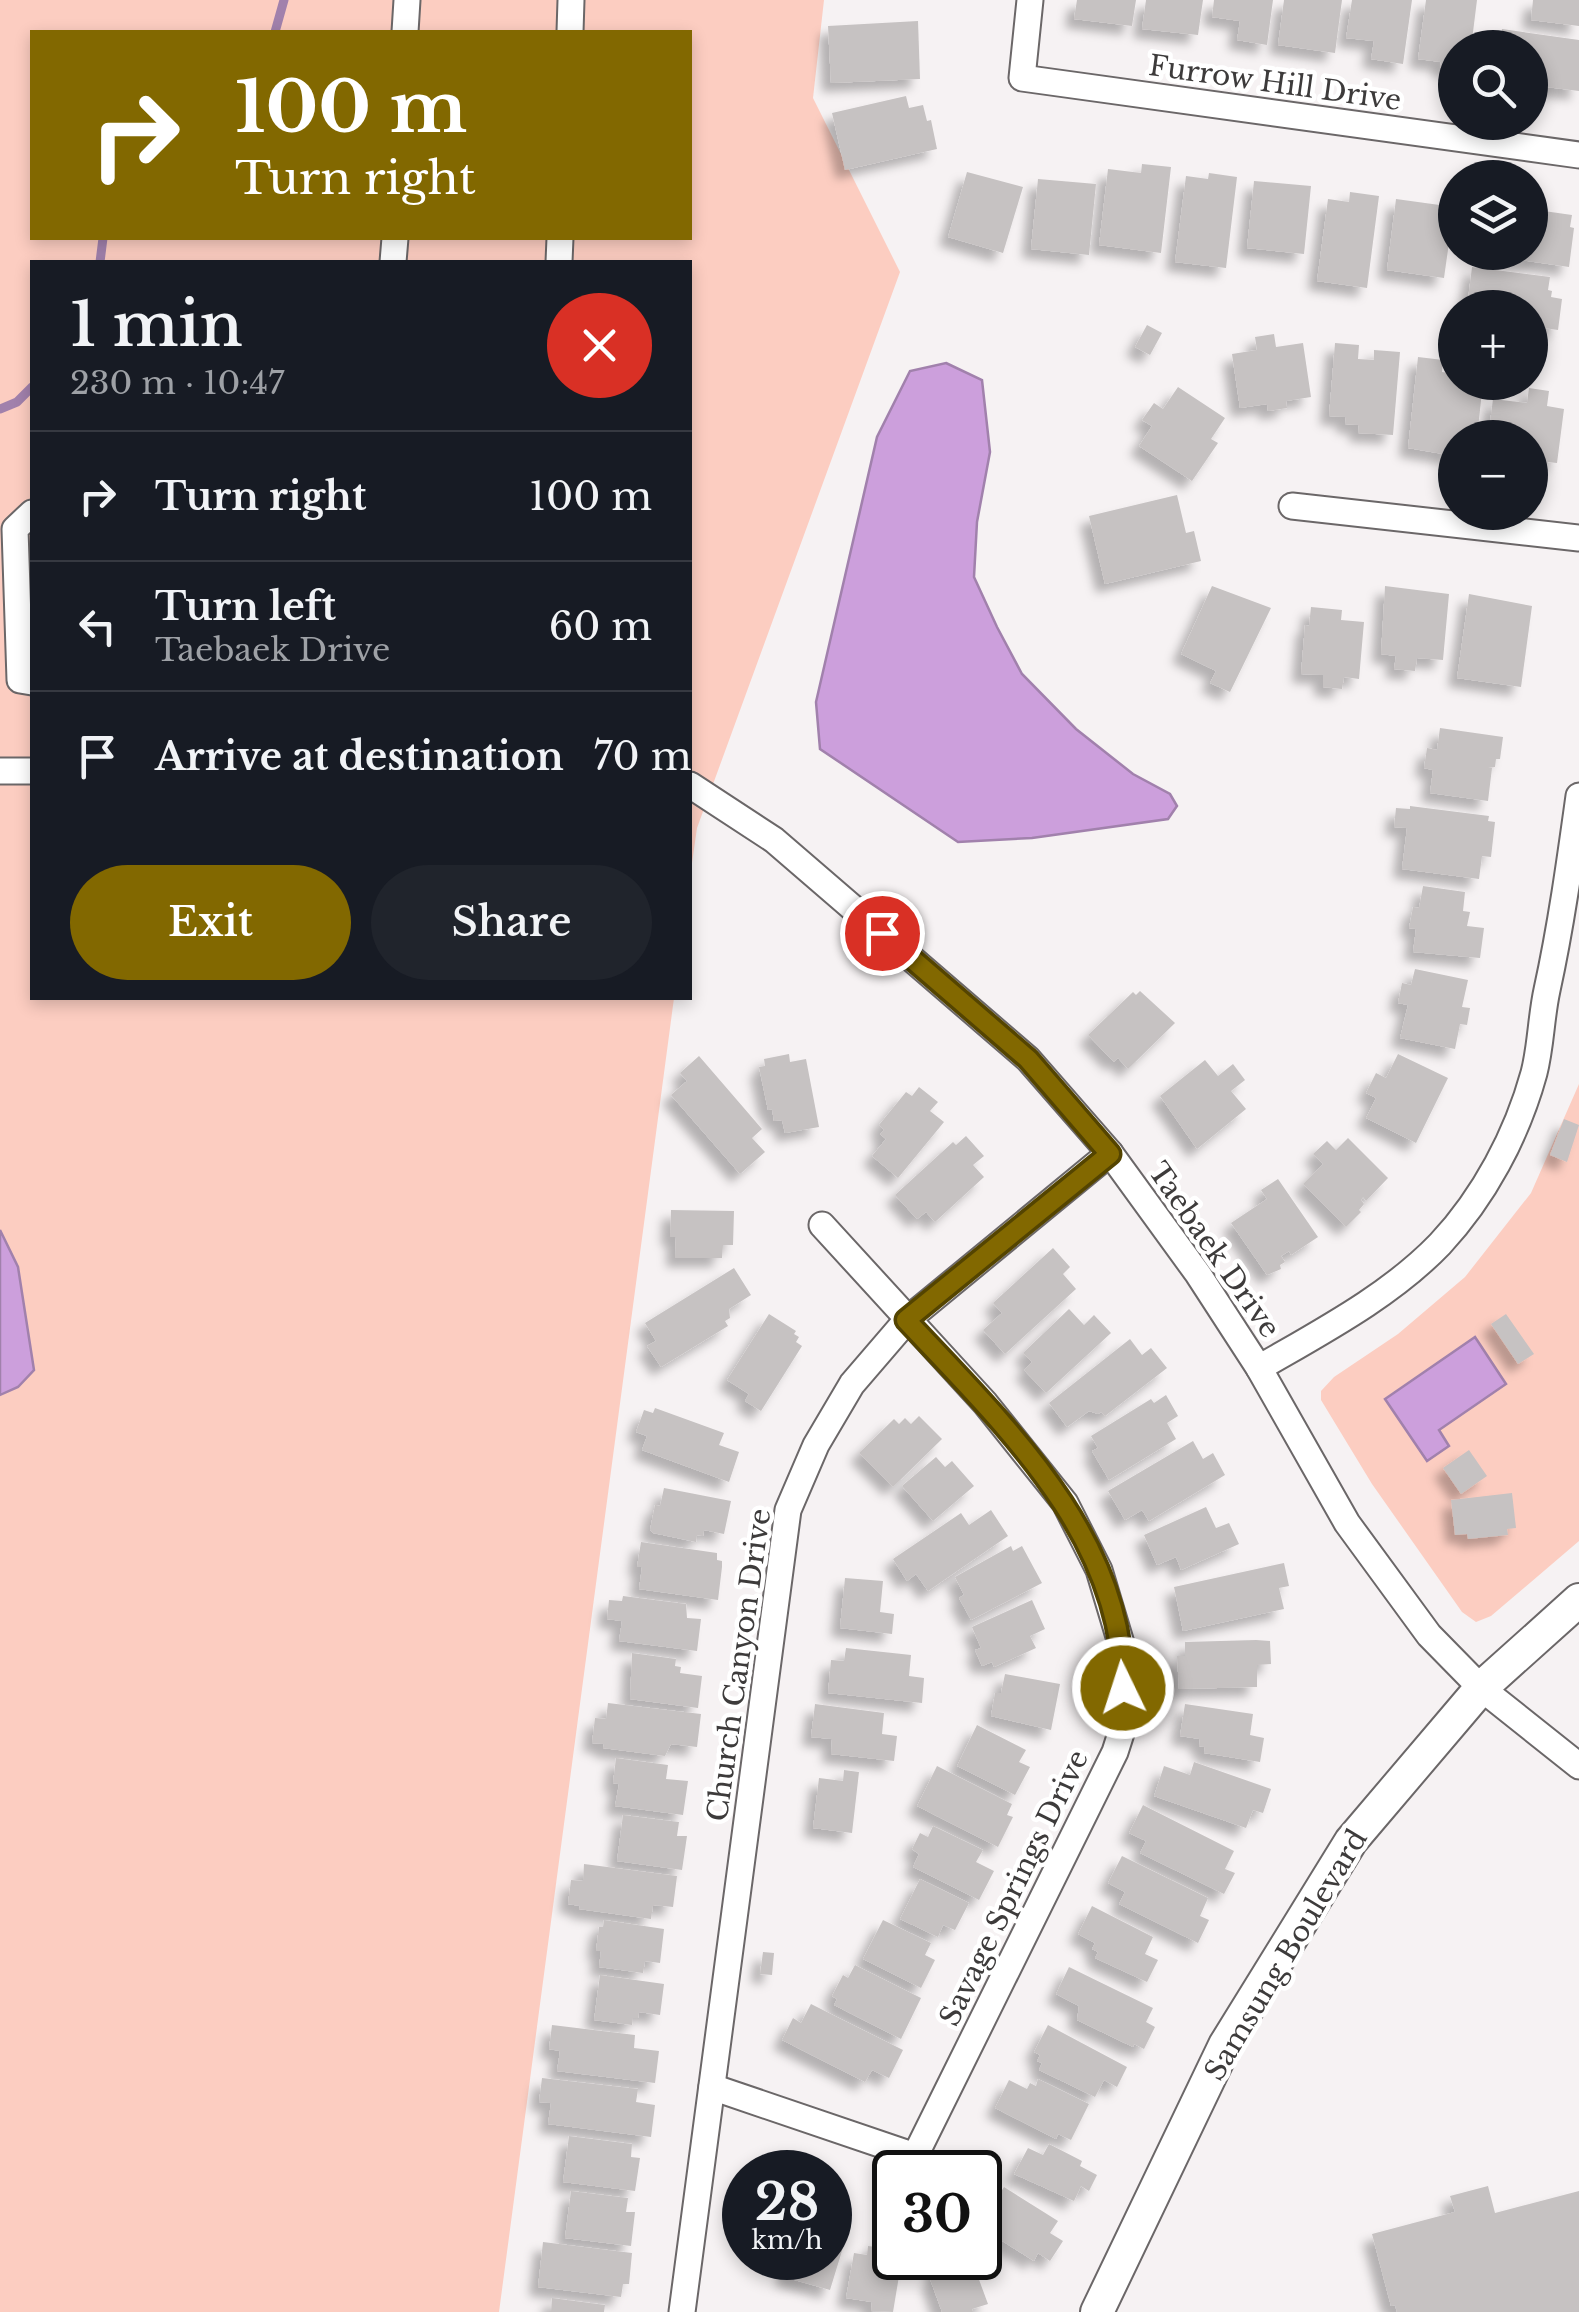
<!DOCTYPE html>
<meta charset="utf-8">
<style>
:root{--surface:#171b24;--page:#20242c;--text:#f1f3f6;--muted:#9ea1a6;--line:#363941;--accent:#826800}
body{margin:0;font-family:"Libre Baskerville",serif;background:var(--page);color:var(--text);height:100vh;display:flex;flex-direction:column;font-size:38px;white-space:nowrap}
*{box-sizing:border-box;margin:0}
p{font-size:32px;color:var(--muted)}
.icon{flex:none;width:55px;height:55px;fill:none;stroke:currentColor;stroke-width:2;stroke-linecap:round;stroke-linejoin:round}
.map{position:relative;flex:1;overflow:hidden}
.panel{position:absolute;left:30px;top:260px;width:662px;height:740px;display:flex;flex-direction:column;background:var(--surface);border-radius:0px;box-shadow:0 5px 15px #0003}
.panel>*{flex:none}
.banner{position:absolute;left:30px;top:30px;width:662px;height:210px;border-radius:0px;box-shadow:0 5px 15px #0003;background:#826800;color:#fff;overflow:hidden}
.tools{position:absolute;left:1438px;top:30px;display:grid;gap:20px}
.tools a{display:grid;place-items:center;width:110px;height:110px;border-radius:50%;background:var(--surface);box-shadow:0 5px 15px #0003;font-size:50px}
.speed{position:absolute;left:722px;top:2150px;display:flex;gap:20px;font-size:50px;font-weight:700;text-align:center}
.speed>*{display:grid;place-content:center;width:130px;height:130px;border-radius:50%;background:var(--surface);box-shadow:0 5px 15px #0003;line-height:1}
.speed small{font-size:25px;font-weight:400}
.speed .limit{border:5px solid #111;border-radius:15px;background:#fff;color:#111}
.pin{position:absolute;display:grid;place-items:center;width:85px;height:85px;color:#fff;margin:-42px;border:5px solid #fff;border-radius:50%;box-shadow:0 2px 10px #0007}
.me{position:absolute;width:110px;margin:-55px;rotate:356deg;stroke-linejoin:round;filter:drop-shadow(0 0 8px #0008)}
.turn{display:flex;align-items:center;gap:35px;height:210px;padding:0 40px;font-size:45px}
.turn .icon{width:130px;height:130px;stroke-width:2.5}
.turn b{display:block;font-size:70px;line-height:85px}
.round{display:grid;place-items:center;flex:none;width:105px;height:105px;border-radius:52px;background:var(--page)}
.headline{display:flex;align-items:center;justify-content:space-between;height:170px;padding:0 40px}
h1{font-size:60px;font-weight:600;line-height:75px}
.button{display:flex;gap:20px;margin-top:auto;padding:20px 40px}
.button a{flex:1;height:115px;border-radius:60px;background:var(--accent);color:#fff;font-size:40px;font-weight:600;line-height:115px;text-align:center}
.button a+a{background:var(--page);color:var(--text)}
ul{padding:0;list-style:none}
li{display:flex;align-items:center;gap:30px;height:130px;padding:0 40px;border-top:2px solid var(--line)}
li div{flex:1}
li b{display:block;font-size:38px}
li em{font-style:normal}
.map>svg:first-child{display:block}
.green{fill:#fccdc1;fill-rule:evenodd}
.water{fill:#cc9fdc;stroke:#a181ac;stroke-width:2.5}
.lines{fill:none;stroke-linecap:round;stroke-linejoin:round}
.stream{stroke:#a181ac;stroke-width:9}
.building{fill:#c6c2c2;filter:url(#shadow)}
.minor-casing{stroke:#6b6768;stroke-width:29}
.tertiary-casing{stroke:#6b6768;stroke-width:36}
.minor{stroke:#fff;stroke-width:25}
.tertiary{stroke:#fff;stroke-width:32}
.route-casing{stroke:#544400;stroke-width:25}
.route{stroke:#826800;stroke-width:18}
.labels{text-anchor:middle;dominant-baseline:central;stroke-width:9;stroke-linejoin:round;paint-order:stroke}
.street-label{font-size:28px;fill:#3d3b3b;stroke:#fff}
</style>
<div class="map">
<svg width="1579" height="2312" viewBox="0 0 1579 2312">
<defs>
<filter id="shadow"><feDropShadow dx="-9" dy="9" stdDeviation="5" flood-color="#0004"/></filter>
</defs>
<rect width="100%" height="100%" fill="#f6f2f3"/>
<g class="green">
<path d="M 0,0 L 824,0 L 813,98 L 900,272 L 697,828 L 690,877 L 690,262 L 32,262 L 32,998 L 674,998 L 499,2312 L 0,2312 ZM 32,32 L 690,32 L 690,238 L 32,238 Z"/>
<polygon points="1579,1084 1579,1541 1491,1616 1476,1622 1462,1612 1372,1484 1321,1400 1321,1391 1334,1377 1398,1334 1465,1277 1531,1193"/>
</g>
<g class="water">
<polygon points="946,363 982,380 990,452 977,522 974,577 997,627 1022,674 1076,729 1133,774 1170,794 1177,806 1168,819 1032,838 958,842 820,749 816,702 877,437 910,371"/>
<polygon points="0,1230 18,1267 34,1370 18,1387 0,1395"/>
<polygon points="1475,1337 1506,1384 1439,1430 1449,1446 1427,1461 1385,1399"/>
</g>
<g class="lines">
<g class="stream">
<polyline points="275,32 284,0"/>
<polyline points="100,262 103,238"/>
<polyline points="0,409 17,402 32,387"/>
</g>
</g>
<g class="building">
<polygon points="1077,0 1136,0 1132,26 1074,19"/>
<polygon points="1146,0 1203,0 1198,35 1142,29"/>
<polygon points="1214,0 1273,0 1267,45 1237,40 1240,21 1212,17"/>
<polygon points="1284,0 1342,0 1335,53 1278,45"/>
<polygon points="1352,0 1412,0 1403,64 1371,59 1374,41 1346,38"/>
<polygon points="1426,0 1477,0 1471,48 1455,48 1455,69 1440,67 1441,62 1418,59"/>
<polygon points="1533,0 1579,0 1579,26 1531,20"/>
<polygon points="918,21 920,79 831,83 828,26"/>
<polygon points="1502,29 1579,40 1579,91 1530,85 1530,48 1499,48"/>
<polygon points="906,96 909,108 923,105 927,121 931,120 937,149 845,170 832,113"/>
<polygon points="1142,164 1171,167 1161,253 1099,245 1108,169 1141,173"/>
<polygon points="967,172 1023,187 1003,253 948,237"/>
<polygon points="1209,173 1237,177 1226,268 1175,262 1186,176 1208,179"/>
<polygon points="1038,179 1096,184 1089,255 1031,249"/>
<polygon points="1254,181 1311,186 1304,254 1247,248"/>
<polygon points="1350,192 1379,196 1367,288 1317,281 1328,199 1349,202"/>
<polygon points="1396,199 1454,207 1444,278 1387,270"/>
<polygon points="1530,209 1572,215 1570,227 1574,228 1569,267 1507,258 1508,252 1530,252"/>
<polygon points="1472,267 1550,277 1548,290 1552,291 1551,297 1562,299 1558,330 1530,326 1530,308 1467,308"/>
<polygon points="1147,325 1162,333 1150,355 1135,347"/>
<polygon points="1274,334 1276,347 1303,343 1311,397 1286,401 1287,408 1268,411 1267,404 1240,408 1232,354 1257,350 1255,337"/>
<polygon points="1335,343 1359,345 1358,359 1374,360 1374,350 1400,352 1393,435 1358,433 1359,425 1345,424 1346,417 1329,416"/>
<polygon points="1418,357 1443,360 1442,372 1455,374 1455,382 1483,382 1477,438 1455,438 1455,453 1449,455 1408,448"/>
<polygon points="1178,387 1225,418 1211,439 1218,443 1192,481 1139,446 1152,426 1142,420 1154,403 1163,409"/>
<polygon points="1529,388 1549,391 1547,406 1564,409 1557,463 1530,460 1530,438 1488,438 1493,399 1527,403"/>
<polygon points="1177,495 1186,533 1194,531 1201,561 1105,584 1089,516"/>
<polygon points="1212,586 1271,608 1230,692 1210,683 1216,671 1181,654"/>
<polygon points="1385,586 1449,594 1443,660 1417,658 1415,671 1394,669 1396,656 1381,654"/>
<polygon points="1469,594 1532,606 1521,687 1457,678"/>
<polygon points="1311,607 1342,610 1341,620 1364,622 1359,679 1344,677 1342,689 1323,687 1323,675 1301,674 1305,625 1309,626"/>
<polygon points="1440,728 1503,737 1500,759 1496,759 1495,767 1488,768 1492,768 1488,801 1430,793 1433,770 1424,768 1427,748 1437,750"/>
<polygon points="1410,806 1489,816 1488,821 1495,822 1491,857 1482,856 1479,879 1402,869 1407,828 1394,827 1396,808 1410,809"/>
<polygon points="1423,886 1465,892 1463,911 1470,912 1467,926 1484,928 1480,958 1413,952 1416,929 1409,928 1413,907 1419,908"/>
<polygon points="1415,969 1468,980 1462,1007 1470,1008 1467,1025 1460,1024 1455,1049 1400,1038 1408,1005 1398,1003 1402,983 1411,985"/>
<polygon points="1140,991 1175,1023 1128,1069 1118,1058 1114,1062 1088,1035 1133,992 1136,995"/>
<polygon points="789,1054 790,1062 806,1059 819,1127 785,1133 782,1120 774,1121 772,1109 768,1110 759,1067 765,1066 764,1059"/>
<polygon points="1398,1054 1448,1078 1416,1143 1366,1118 1376,1098 1366,1093 1376,1073 1386,1078"/>
<polygon points="699,1056 762,1129 752,1138 765,1152 740,1174 671,1095 687,1081 680,1073"/>
<polygon points="1205,1060 1218,1076 1233,1064 1245,1080 1231,1091 1246,1109 1197,1149 1160,1096"/>
<polygon points="919,1087 938,1102 930,1111 944,1122 898,1178 872,1156 886,1139 880,1134 884,1130 879,1125 906,1092 912,1096"/>
<polygon points="1564,1119 1579,1125 1567,1162 1550,1155"/>
<polygon points="966,1136 984,1156 973,1165 984,1177 935,1222 926,1212 917,1219 895,1195 953,1142 956,1145"/>
<polygon points="1348,1138 1388,1178 1366,1201 1363,1197 1361,1200 1364,1204 1359,1210 1361,1212 1346,1227 1303,1184 1323,1164 1313,1154 1327,1141 1336,1150"/>
<polygon points="1278,1179 1318,1237 1291,1255 1289,1251 1281,1256 1285,1262 1280,1265 1281,1269 1267,1275 1231,1223 1267,1199 1261,1190"/>
<polygon points="671,1210 734,1211 733,1245 723,1245 722,1258 675,1258 676,1237 670,1237"/>
<polygon points="1053,1248 1070,1267 1063,1274 1076,1289 1005,1354 983,1330 1002,1313 993,1303"/>
<polygon points="734,1268 751,1295 729,1309 730,1318 725,1321 728,1326 661,1367 647,1346 656,1341 645,1323"/>
<polygon points="1069,1309 1084,1325 1094,1315 1111,1333 1046,1393 1024,1370 1032,1362 1023,1353"/>
<polygon points="769,1314 796,1331 794,1334 799,1337 796,1342 802,1346 761,1411 745,1401 749,1394 727,1380"/>
<polygon points="1506,1314 1534,1354 1518,1364 1491,1324"/>
<polygon points="1130,1339 1142,1355 1151,1348 1167,1368 1105,1416 1101,1412 1098,1414 1089,1411 1067,1427 1049,1403"/>
<polygon points="1166,1395 1178,1416 1167,1423 1176,1439 1109,1480 1092,1451 1098,1448 1091,1436 1151,1399 1154,1403"/>
<polygon points="655,1408 724,1433 719,1445 739,1452 729,1482 642,1450 647,1436 636,1432 644,1410 653,1413"/>
<polygon points="919,1416 942,1439 893,1487 859,1453 894,1419 899,1424 905,1418 911,1424"/>
<polygon points="1193,1441 1203,1459 1213,1453 1225,1475 1149,1521 1142,1510 1125,1520 1108,1491"/>
<polygon points="1469,1450 1487,1476 1461,1494 1443,1468"/>
<polygon points="936,1457 945,1467 952,1461 974,1486 933,1521 902,1486"/>
<polygon points="664,1488 731,1501 724,1534 704,1530 703,1536 697,1535 696,1542 653,1533 650,1530 655,1505 660,1506"/>
<polygon points="1512,1493 1516,1528 1507,1529 1508,1535 1468,1539 1467,1534 1455,1535 1451,1500"/>
<polygon points="1206,1507 1216,1528 1229,1523 1239,1544 1181,1570 1176,1557 1157,1565 1144,1535"/>
<polygon points="991,1510 1008,1536 928,1591 916,1574 907,1581 893,1559 961,1513 969,1525"/>
<polygon points="641,1542 717,1553 717,1560 722,1561 722,1567 718,1600 639,1589 642,1567 637,1567"/>
<polygon points="1011,1546 1013,1551 1022,1546 1042,1583 971,1620 959,1598 964,1595 955,1577"/>
<polygon points="1284,1563 1289,1586 1279,1588 1284,1609 1183,1631 1174,1587"/>
<polygon points="845,1578 883,1581 880,1612 894,1614 892,1634 840,1628"/>
<polygon points="623,1596 686,1604 687,1618 701,1619 697,1651 619,1641 622,1621 607,1619 609,1600 622,1601"/>
<polygon points="1032,1600 1045,1629 1030,1636 1036,1648 994,1667 992,1662 982,1666 975,1650 981,1648 972,1627"/>
<polygon points="1256,1640 1270,1641 1271,1664 1257,1665 1257,1687 1179,1689 1177,1656 1185,1656 1185,1642"/>
<polygon points="846,1648 911,1655 909,1676 924,1678 922,1703 828,1693 831,1660 844,1661"/>
<polygon points="632,1653 676,1659 675,1666 681,1667 680,1673 702,1676 698,1708 630,1699"/>
<polygon points="1005,1674 1060,1684 1051,1730 991,1716 995,1693 1001,1693"/>
<polygon points="608,1703 701,1714 697,1747 671,1744 665,1756 603,1748 604,1744 592,1743 595,1718 606,1719"/>
<polygon points="815,1704 884,1713 882,1734 897,1736 894,1761 831,1754 832,1739 811,1737"/>
<polygon points="1185,1704 1253,1714 1250,1735 1264,1738 1260,1762 1204,1753 1205,1747 1199,1746 1200,1739 1180,1736"/>
<polygon points="977,1725 1026,1750 1019,1762 1030,1767 1015,1795 957,1766"/>
<polygon points="616,1758 668,1765 666,1779 688,1781 683,1815 615,1806 619,1784 613,1783"/>
<polygon points="1194,1762 1271,1789 1263,1813 1253,1810 1246,1828 1154,1796 1164,1766 1190,1775"/>
<polygon points="937,1766 1012,1804 1007,1815 1013,1817 998,1847 917,1806"/>
<polygon points="844,1770 859,1772 852,1833 813,1828 819,1778 843,1781"/>
<polygon points="1143,1805 1234,1851 1225,1869 1235,1873 1224,1894 1140,1853 1146,1841 1129,1833"/>
<polygon points="623,1815 679,1822 677,1836 687,1836 682,1870 617,1861"/>
<polygon points="933,1826 983,1850 976,1862 994,1871 979,1900 913,1867 919,1854 912,1849 920,1833 928,1837"/>
<polygon points="1122,1856 1208,1898 1200,1916 1209,1920 1198,1943 1119,1904 1125,1892 1108,1883"/>
<polygon points="584,1864 677,1876 673,1907 653,1905 651,1919 579,1909 580,1906 568,1904 571,1880 583,1881"/>
<polygon points="920,1879 969,1903 955,1930 943,1925 938,1937 900,1919"/>
<polygon points="1092,1906 1153,1937 1145,1954 1158,1960 1147,1982 1095,1958 1098,1952 1092,1949 1095,1943 1078,1934"/>
<polygon points="604,1920 664,1929 660,1963 645,1961 643,1973 599,1967 601,1951 596,1951 599,1927 603,1927"/>
<polygon points="883,1920 931,1943 925,1955 935,1960 921,1988 863,1959"/>
<polygon points="763,1952 774,1953 772,1975 760,1974"/>
<polygon points="855,1965 921,1998 901,2039 834,2005 837,1999 832,1996 843,1975 848,1978"/>
<polygon points="1069,1967 1153,2008 1146,2022 1155,2027 1144,2049 1134,2044 1133,2047 1077,2020 1079,2006 1056,1994"/>
<polygon points="600,1975 664,1984 660,2015 639,2012 638,2018 633,2018 632,2025 594,2020"/>
<polygon points="811,2004 903,2050 889,2078 872,2070 865,2082 782,2040 793,2018 801,2023"/>
<polygon points="552,2025 635,2035 634,2048 659,2051 655,2083 557,2071 560,2051 549,2049"/>
<polygon points="1048,2025 1127,2067 1117,2087 1104,2080 1095,2097 1039,2070 1042,2063 1037,2061 1040,2055 1034,2052"/>
<polygon points="542,2078 638,2089 636,2102 655,2105 651,2137 548,2124 551,2103 539,2102"/>
<polygon points="1038,2079 1089,2104 1071,2140 1058,2134 1056,2139 995,2108 1009,2080 1027,2089 1030,2083 1036,2086"/>
<polygon points="569,2136 632,2144 631,2157 640,2158 635,2191 563,2182"/>
<polygon points="1049,2144 1082,2161 1080,2166 1097,2175 1089,2191 1081,2186 1074,2201 1014,2174 1028,2148 1043,2155"/>
<polygon points="1488,2186 1495,2213 1579,2191 1579,2312 1397,2312 1395,2305 1391,2306 1372,2234 1455,2212 1450,2196"/>
<polygon points="1004,2187 1058,2221 1050,2233 1063,2241 1050,2261 1038,2253 1034,2261 980,2227 980,2204 987,2192 997,2198"/>
<polygon points="571,2191 628,2198 626,2212 635,2212 631,2246 565,2238"/>
<polygon points="830,2222 849,2228 830,2290 784,2277 790,2258 830,2258"/>
<polygon points="877,2240 895,2243 895,2258 902,2258 893,2312 871,2311 872,2302 846,2298 854,2253 867,2255 868,2246 876,2247"/>
<polygon points="543,2242 632,2253 629,2284 623,2284 621,2297 538,2287"/>
<polygon points="938,2258 971,2258 988,2304 972,2309 973,2312 942,2312 930,2279 936,2277 933,2267 940,2264"/>
<polygon points="552,2298 605,2305 604,2312 551,2312"/>
</g>
<g class="lines">
<g class="minor-casing">
<g id="minor">
<polyline points="1030,0 1022,78 1579,155"/>
<polyline points="405,32 407,0"/>
<polyline points="570,32 571,0"/>
<polyline points="393,262 395,238"/>
<polyline points="559,262 560,238"/>
<polyline points="1292,506 1579,538"/>
<polyline points="32,513 15,529 20,680 32,682"/>
<polyline points="0,771 32,771"/>
<polyline points="690,785 774,840 1028,1059 1110,1153 1198,1274 1259,1368 1347,1523 1429,1635 1481,1688 1579,1766"/>
<path d="M 1259,1368 C 1321,1332 1390,1296 1440,1244 C 1484,1197 1517,1135 1534,1073 C 1541,1046 1541,1017 1547,990 C 1561,926 1570,861 1579,796"/>
<polyline points="712,2087 915,2156 1115,1752 1123,1727 1123,1650 1099,1570 1065,1503 985,1403 822,1225"/>
<polyline points="682,2312 788,1510 816,1445 852,1384 907,1320 1110,1153"/>
</g>
</g>
<g class="tertiary-casing">
<polyline id="tertiary" points="1097,2312 1225,2045 1351,1841 1481,1688 1579,1600"/>
</g>
<use href="#minor" class="minor"/>
<use href="#tertiary" class="tertiary"/>
</g>
<g class="lines">
<g class="route-casing">
<path id="route" d="M 882,933 L 1028,1059 L 1110,1154 L 906,1320 C 1003,1424 1124,1536 1123,1688"/>
</g>
<use href="#route" class="route"/>
</g>
<g class="labels">
<g class="street-label">
<text transform="translate(1275 83) rotate(8)">Furrow Hill Drive</text>
<text transform="translate(1214 1250) rotate(55)">Taebaek Drive</text>
<text transform="translate(739 1665) rotate(-82)">Church Canyon Drive</text>
<text transform="translate(1014 1888) rotate(-64)">Savage Springs Drive</text>
<text transform="translate(1286 1955) rotate(-59)">Samsung Boulevard</text>
</g>
</g>
</svg>
<div class="tools">
<a><svg class="icon" aria-label="search" viewBox="0 0 24 24"><circle cx="10" cy="10" r="6"/><path d="M15 15l6 6"/></svg></a>
<a><svg class="icon" aria-label="layers" viewBox="0 0 24 24"><path d="M12 4l9 5-9 5-9-5zM3 14l9 5 9-5"/></svg></a>
<a>+</a>
<a>−</a>
</div>
<div class="speed"><div>28<small>km/h</small></div><div class="limit">30</div></div>
<div class="pin" style="left:882px;top:933px;background:#d93025"><svg class="icon" aria-label="arrive" viewBox="0 0 24 24"><path d="M6 21V4h12l-3 4 3 4H6"/></svg></div>
<svg class="me" style="left:1123px;top:1688px" viewBox="-20 -20 40 40"><circle r="17" fill="#826800" stroke="#fff" stroke-width="3"/><path d="M0-11L8 9 0 5-8 9z" fill="#fff"/></svg>
<div class="banner">
<div class="turn"><svg class="icon" aria-label="right" viewBox="0 0 24 24"><path d="M7 20v-9h11M14 6l5 5-5 5"/></svg><div><b>100 m</b>Turn right</div></div>
</div>
<section class="panel">
<div class="headline"><div><h1>1 min</h1><p>230 m · 10:47</p></div><a class="round" style="background:#d93025;color:#fff"><svg class="icon" aria-label="close" viewBox="0 0 24 24"><path d="M6 6l12 12M18 6L6 18"/></svg></a></div>
<ul>
<li><svg class="icon" aria-label="right" viewBox="0 0 24 24"><path d="M7 20v-9h11M14 6l5 5-5 5"/></svg><div><b>Turn right</b></div><em>100 m</em></li>
<li><svg class="icon" aria-label="left" viewBox="0 0 24 24"><path d="M17 20v-9H6M10 6l-5 5 5 5"/></svg><div><b>Turn left</b><p>Taebaek Drive</p></div><em>60 m</em></li>
<li><svg class="icon" aria-label="arrive" viewBox="0 0 24 24"><path d="M6 21V4h12l-3 4 3 4H6"/></svg><div><b>Arrive at destination</b></div><em>70 m</em></li>
</ul>
<div class="button"><a>Exit</a><a>Share</a></div>
</section>
</div>
